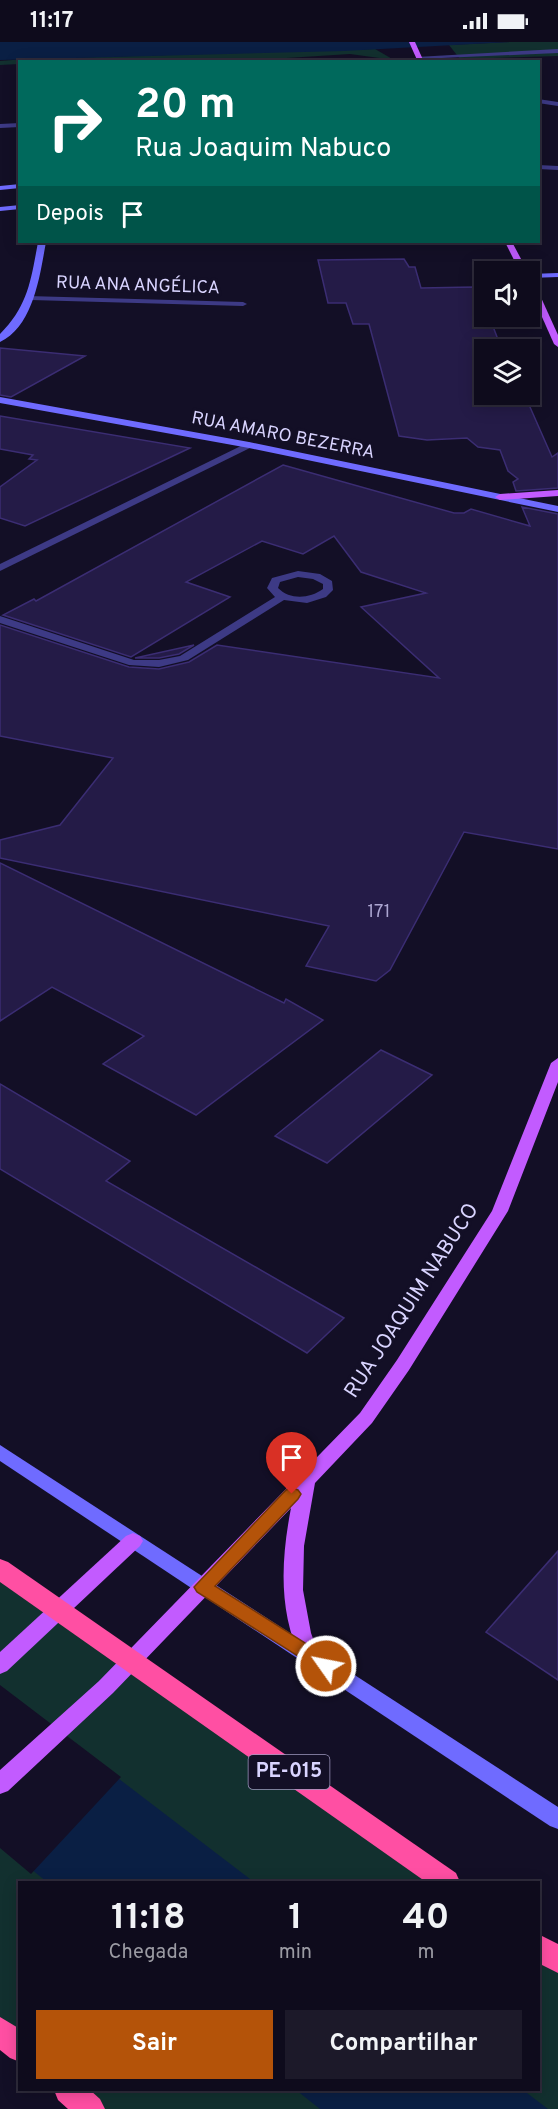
<!DOCTYPE html>
<html lang="pt">
<meta charset="utf-8">
<style>
:root{--surface:#0e0b1c;--page:#1c1929;--text:#f1f3f6;--muted:#9b9ba3;--line:#2e2b3b;--accent:#b45309}
body{margin:0;font-family:Overpass,sans-serif;background:var(--page);color:var(--text);height:100vh;display:flex;flex-direction:column;font-size:22px;white-space:nowrap}
*{box-sizing:border-box;margin:0}
p{font-size:20px;color:var(--muted)}
.icon{flex:none;width:33px;height:33px;fill:none;stroke:currentColor;stroke-width:2;stroke-linecap:round;stroke-linejoin:round}
.map{position:relative;flex:1;overflow:hidden}
.side{position:absolute;left:18px;top:1839px;width:522px;height:210px;display:flex;flex-direction:column;background:var(--surface);border-radius:0px;box-shadow:0 3px 15px #0003,0 0 0 2px var(--line)}
.side>*{flex:none}
.top-card{position:absolute;left:18px;top:18px;width:522px;height:183px;border-radius:0px;box-shadow:0 3px 15px #0003,0 0 0 2px var(--line);background:#00695c;color:#fff;overflow:hidden}
.controls{position:absolute;left:474px;top:219px;display:grid;gap:12px}
.controls a{display:grid;place-items:center;width:66px;height:66px;border-radius:0px;background:var(--surface);box-shadow:0 3px 15px #0003,0 0 0 2px var(--line);font-size:30px}
.pin{position:absolute;display:grid;place-items:center;width:51px;height:51px;color:#fff;margin:-62px -26px;border-radius:50% 50% 50% 0;rotate:-45deg;box-shadow:0 0 6px #0007}
.pin .icon{rotate:45deg}
.me{position:absolute;width:66px;margin:-33px;rotate:303deg;stroke-linejoin:round;filter:drop-shadow(0 0 4px #0008)}
.turn{display:flex;align-items:center;gap:21px;height:126px;padding:0 18px;font-size:27px}
.turn .icon{width:78px;height:78px;stroke-width:2.5}
.turn b{display:block;font-size:42px;line-height:51px}
.then{display:flex;align-items:center;height:57px;padding:0 18px;background:#0003;gap:12px;font-size:22px}
.eta{display:flex;justify-content:space-evenly;align-items:center;height:102px;text-align:center}
.eta b{font-size:36px;font-weight:700;line-height:42px}
.button{display:flex;gap:12px;margin-top:auto;padding:12px 18px}
.button a{flex:1;height:69px;border-radius:0px;background:var(--accent);color:#fff;font-size:24px;font-weight:700;line-height:69px;text-align:center}
.button a+a{background:var(--page);color:var(--text)}
.status{display:flex;justify-content:space-between;align-items:center;height:42px;padding:0 30px;background:var(--surface);direction:ltr}
.status svg{height:16px;fill:currentColor}
.map>svg:first-child{display:block}
.green{fill:#12302f}
.water{fill:#0a1f44}
.pier{fill:#130f26}
.building{fill:#241b47;stroke:#3b2d73;stroke-width:1.5}
.lines{fill:none;stroke-linecap:round;stroke-linejoin:round}
.street{fill:#3d3a85;fill-rule:evenodd}
.secondary{fill:#6f6bff;fill-rule:evenodd}
.primary{fill:#c25bff;fill-rule:evenodd}
.highway{fill:#ff4fa3;fill-rule:evenodd}
.route{fill:#b45309;stroke:#753606;stroke-width:1.5}
.labels{text-anchor:middle;dominant-baseline:central;stroke-width:6;stroke-linejoin:round;paint-order:stroke}
.far-street-label{font-size:18px;fill:#d9d4ff;stroke:#130f26}
.number-label{font-size:18px;fill:#aca6d1}
.shield{fill:#130f26;stroke:#9e99be;stroke-width:1.5}
.shield-label{font-size:20px;font-weight:bold;fill:#d9d4ff}
.street-label{font-size:21px;fill:#d9d4ff;stroke:#130f26}
</style>
<div class="status"><b>11:17</b><svg viewBox="0 0 49 12"><path d="M0 12V9h3v3zM5 12V6h3v6zM10 12V3h3v9zM15 12V0h3v12zM26 1h20v11H26zM47 4h2v5h-2z"/></svg></div>
<div class="map">
<svg width="558" height="2067" viewBox="0 0 558 2067">
<rect width="100%" height="100%" fill="#130f26"/>
<g class="green">
<polygon points="510,0 558,0 558,14 460,17 449,3"/>
<polygon points="375,7 394,18 350,12 271,17 320,17 341,20 247,20 257,18 208,17 172,20 114,17 20,20 19,22 0,23 0,19 25,17"/>
<polygon points="0,1527 447,1840 20,1840 19,2006 0,1989"/>
<polygon points="539,1905 558,1918 558,2067 90,2067 68,2048 538,2048"/>
</g>
<g class="water">
<polygon points="0,0 510,0 344,9 0,18"/>
<polygon points="0,1646 254,1840 47,1840 0,1802"/>
<polygon points="296,2048 523,2048 548,2067 320,2067"/>
</g>
<polygon class="pier" points="0,1643 121,1735 31,1832 0,1806"/>
<g class="building">
<polygon points="404,217 409,225 415,225 421,246 473,245 484,265 484,274 489,274 502,308 484,308 484,352 520,352 522,356 526,356 552,415 558,411 558,446 516,449 513,440 518,437 508,429 500,408 478,405 467,396 427,398 399,394 369,282 353,282 346,261 328,261 318,218"/>
<polygon points="0,306 85,314 11,355 0,353"/>
<polygon points="0,374 190,406 25,484 0,476 0,445 37,418 29,417 33,413 0,407"/>
<polygon points="283,423 454,471 464,471 471,467 530,484 522,465 558,472 558,807 464,790 390,928 376,939 306,924 329,884 0,816 0,798 60,783 113,716 0,694 0,583 129,625 159,627 189,620 217,603 439,636 361,565 426,551 361,530 334,494 303,512 262,499 186,540 230,555 131,615 3,573 34,557 36,559"/>
<polygon points="194,603 179,612 159,616 135,616"/>
<polygon points="0,821 284,961 286,957 323,978 196,1073 103,1022 144,994 52,945 0,979"/>
<polygon points="381,1008 432,1033 327,1121 275,1094"/>
<polygon points="0,1042 130,1119 106,1139 344,1276 307,1311 0,1127"/>
<polygon points="558,1509 558,1638 486,1590"/>
</g>
<g class="lines">
<g class="street">
<polygon points="558,7 558,11 419,17 416,15"/>
<polygon points="538,57 558,60 558,64 538,61"/>
<polygon points="20,81 20,85 0,86 0,82"/>
<polygon points="538,123 558,124 558,128 538,127"/>
<polygon points="28,254 243,260 247,262 243,264 31,258 27,256"/>
<polygon points="249,400 254,403 252,405 0,529 0,522"/>
<path d="M 298,529 L 320,532 L 332,539 L 333,548 L 326,555 L 307,561 L 284,558 L 188,618 L 159,625 L 129,623 L 0,581 L 0,574 L 134,618 L 159,618 L 180,614 L 275,555 L 267,546 L 272,536 ZM 298,535 L 313,537 L 323,542 L 323,547 C 309,557 290,558 278,546 L 280,540 Z"/>
</g>
<g class="secondary">
<polygon points="20,142 20,146 0,148 0,144"/>
<polygon points="20,163 20,167 0,169 0,165"/>
<path d="M 38,200 L 46,200 C 40,232 34,284 0,300 L 0,292 C 28,264 31,238 38,200 Z"/>
<polygon points="558,231 558,235 530,236 530,232"/>
<polygon points="0,355 249,400 558,464 558,470 249,406 0,361"/>
<polygon points="0,1403 558,1765 558,1787 550,1784 0,1419"/>
</g>
<g class="primary">
<polygon points="409,0 415,0 424,20 418,20"/>
<polygon points="505,200 512,200 528,230 520,230"/>
<polygon points="530,238 534,240 558,293 558,305 554,302 530,248"/>
<polygon points="558,448 558,454 500,458 495,455 500,452"/>
<path d="M 558,1016 L 558,1040 L 508,1169 L 409,1328 L 372,1381 L 315,1441 L 304,1504 L 303,1548 L 311,1591 L 319,1613 L 316,1619 L 309,1622 L 302,1619 C 278,1570 281,1518 291,1466 L 113,1651 L 8,1749 L 0,1752 L 0,1728 L 99,1639 L 360,1371 L 397,1318 L 492,1169 L 551,1021 Z"/>
<polygon points="133,1491 140,1494 143,1499 140,1504 7,1629 0,1632 0,1610 126,1494"/>
</g>
<g class="highway">
<polygon points="0,1517 8,1520 456,1831 460,1840 426,1840 0,1540"/>
<polygon points="538,1892 558,1902 558,1931 538,1921"/>
<polygon points="0,1975 20,1987 20,2020 10,2016 0,2008"/>
<polygon points="54,2048 90,2048 100,2057 105,2067 68,2067 58,2058"/>
</g>
</g>
<polygon class="route" points="292,1446 298,1448 301,1452 298,1457 215,1544 332,1618 335,1624 332,1629 326,1632 197,1550 194,1545 286,1448"/>
<g class="labels">
<g class="far-street-label">
<text transform="translate(138 244) rotate(2)">RUA ANA ANGÉLICA</text>
<text transform="translate(283 394) rotate(11)">RUA AMARO BEZERRA</text>
</g>
<g class="number-label">
<text x="379" y="870">171</text>
</g>
<rect class="shield" x="248.5" y="1713" width="81" height="34" rx="4.5"/>
<g class="shield-label">
<text x="289" y="1730">PE-015</text>
</g>
<g class="street-label">
<text transform="translate(412 1259) rotate(-57)">RUA JOAQUIM NABUCO</text>
</g>
</g>
</svg>
<div class="controls">
<a><svg class="icon" aria-label="sound" viewBox="0 0 24 24"><path d="M4 9h4l5-4v14l-5-4H4zM17 9q2 3 0 6"/></svg></a>
<a><svg class="icon" aria-label="layers" viewBox="0 0 24 24"><path d="M12 4l9 5-9 5-9-5zM3 14l9 5 9-5"/></svg></a>
</div>
<div class="pin" style="left:292px;top:1452px;background:#d93025"><svg class="icon" aria-label="arrive" viewBox="0 0 24 24"><path d="M6 21V4h12l-3 4 3 4H6"/></svg></div>
<svg class="me" style="left:326px;top:1624px" viewBox="-20 -20 40 40"><circle r="17" fill="#b45309" stroke="#fff" stroke-width="3"/><path d="M0-11L8 9 0 5-8 9z" fill="#fff"/></svg>
<div class="top-card">
<div class="turn"><svg class="icon" aria-label="right" viewBox="0 0 24 24"><path d="M7 20v-9h11M14 6l5 5-5 5"/></svg><div><b>20 m</b>Rua Joaquim Nabuco</div></div>
<div class="then">Depois<svg class="icon" aria-label="arrive" viewBox="0 0 24 24"><path d="M6 21V4h12l-3 4 3 4H6"/></svg></div>
</div>
<section class="side">
<div class="eta">
<div><b>11:18</b><p>Chegada</p></div>
<div><b>1</b><p>min</p></div>
<div><b>40</b><p>m</p></div>
</div>
<div class="button"><a>Sair</a><a>Compartilhar</a></div>
</section>
</div>
